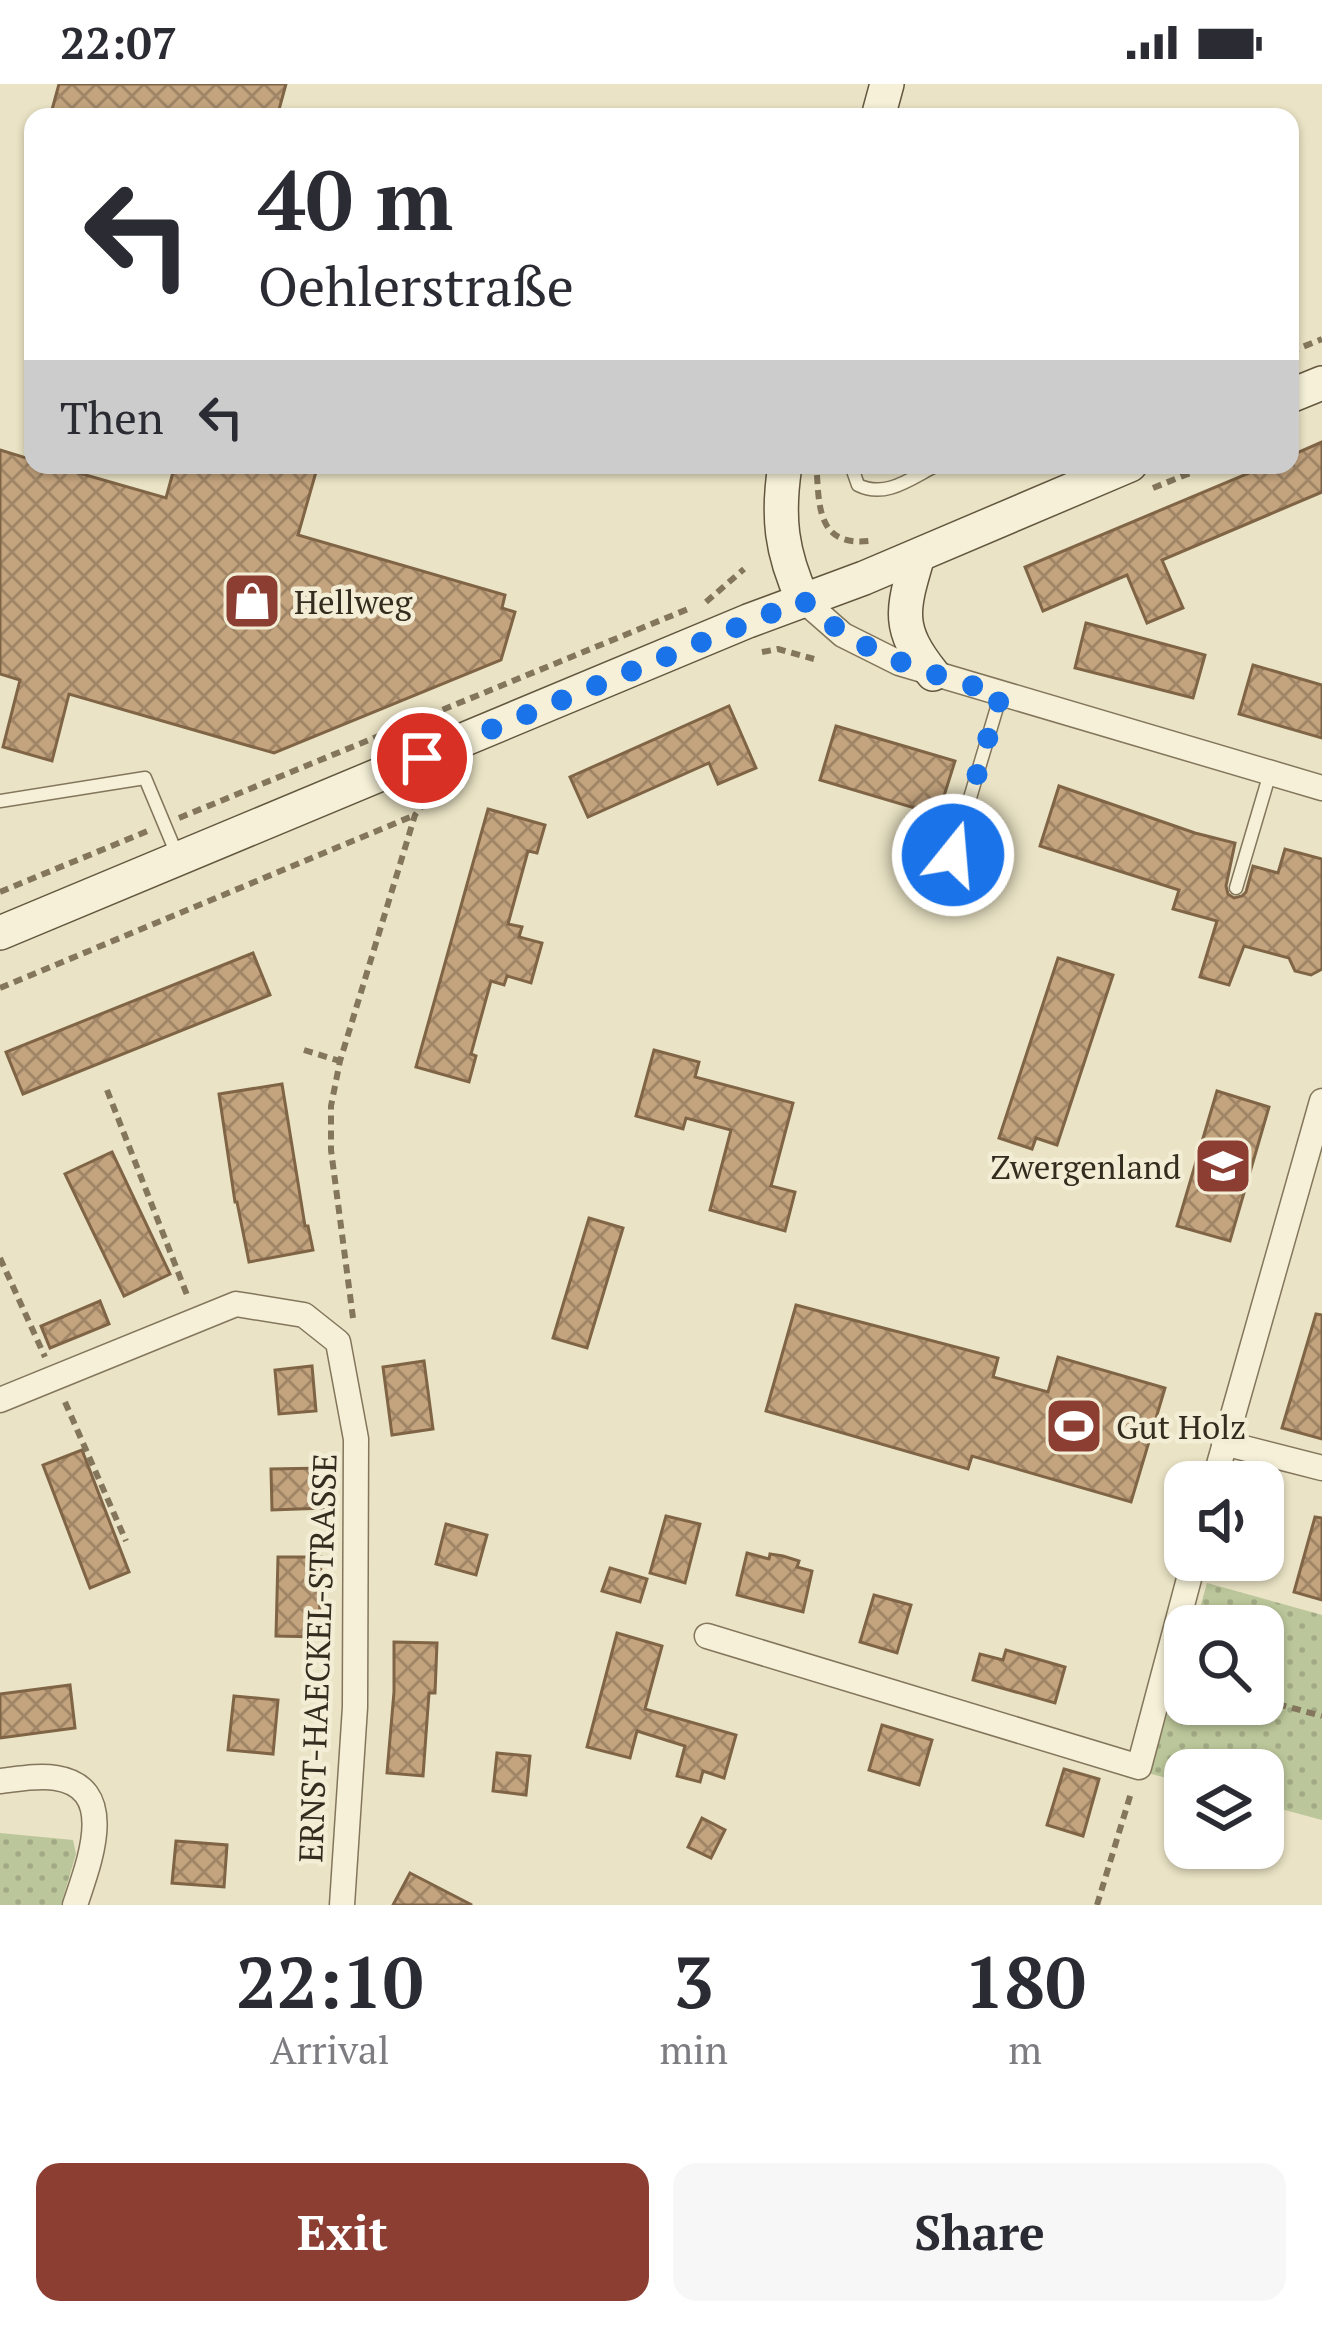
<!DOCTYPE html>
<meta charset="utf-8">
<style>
:root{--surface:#fff;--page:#f7f7f7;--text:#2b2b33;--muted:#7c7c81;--accent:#8c3e33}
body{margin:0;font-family:"PT Serif",serif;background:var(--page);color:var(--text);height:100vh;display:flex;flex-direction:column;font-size:45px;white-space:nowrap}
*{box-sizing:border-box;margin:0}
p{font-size:39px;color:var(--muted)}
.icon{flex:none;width:66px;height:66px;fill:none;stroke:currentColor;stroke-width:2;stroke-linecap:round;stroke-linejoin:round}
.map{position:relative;height:1821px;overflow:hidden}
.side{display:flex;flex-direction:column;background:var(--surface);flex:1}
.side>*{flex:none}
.top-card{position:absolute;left:24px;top:24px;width:1275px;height:366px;border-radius:24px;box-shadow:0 3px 9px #0004;background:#fff;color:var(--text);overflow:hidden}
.controls{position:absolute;left:1164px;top:1377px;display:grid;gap:24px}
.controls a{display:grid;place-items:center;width:120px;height:120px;border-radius:24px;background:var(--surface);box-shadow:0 3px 9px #0004;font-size:60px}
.pin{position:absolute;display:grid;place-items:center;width:102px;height:102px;color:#fff;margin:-51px;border:6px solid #fff;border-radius:50%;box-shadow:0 3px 12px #0007}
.me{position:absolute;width:132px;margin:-66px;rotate:17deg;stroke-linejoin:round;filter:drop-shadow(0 0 9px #0008)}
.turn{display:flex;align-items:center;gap:42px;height:252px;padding:0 36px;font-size:54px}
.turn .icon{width:156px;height:156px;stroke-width:2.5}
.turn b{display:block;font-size:84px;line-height:102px}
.then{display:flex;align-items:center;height:114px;padding:0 36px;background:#0003;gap:24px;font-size:45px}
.eta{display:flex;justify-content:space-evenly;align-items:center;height:204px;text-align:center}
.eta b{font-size:72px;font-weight:700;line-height:84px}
.button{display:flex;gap:24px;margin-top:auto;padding:24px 36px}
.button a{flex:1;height:138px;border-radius:24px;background:var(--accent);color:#fff;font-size:48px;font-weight:700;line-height:138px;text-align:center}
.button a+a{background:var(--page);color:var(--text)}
.status{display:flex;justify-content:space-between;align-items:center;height:84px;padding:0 60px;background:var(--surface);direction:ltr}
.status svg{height:33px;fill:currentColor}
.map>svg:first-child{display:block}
.garden{fill:url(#garden-dots)}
.building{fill:url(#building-cross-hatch);stroke:#7f6445;stroke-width:3}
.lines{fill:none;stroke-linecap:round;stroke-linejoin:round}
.lane-casing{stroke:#83765d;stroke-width:15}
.street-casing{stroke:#83765d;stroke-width:27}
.secondary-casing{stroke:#645740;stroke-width:36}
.path{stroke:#83765d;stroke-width:6;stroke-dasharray:9 6;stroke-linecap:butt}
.lane{stroke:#f5f0d7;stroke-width:12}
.street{stroke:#f5f0d7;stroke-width:24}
.secondary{stroke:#f5f0d7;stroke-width:33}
.route{stroke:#1a73e8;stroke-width:21;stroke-dasharray:0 37.8}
.labels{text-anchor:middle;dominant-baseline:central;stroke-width:9;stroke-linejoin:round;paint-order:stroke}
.poi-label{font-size:33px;fill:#342c1f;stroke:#f2edd4;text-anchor:start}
.street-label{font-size:33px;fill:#342c1f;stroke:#f2edd4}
</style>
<div class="status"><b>22:07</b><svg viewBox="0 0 49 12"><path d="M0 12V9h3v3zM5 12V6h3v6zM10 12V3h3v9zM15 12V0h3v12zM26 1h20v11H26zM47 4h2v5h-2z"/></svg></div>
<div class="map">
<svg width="1322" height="1821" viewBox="0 0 1322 1821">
<defs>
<pattern id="garden-dots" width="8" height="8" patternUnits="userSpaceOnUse" patternTransform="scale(3)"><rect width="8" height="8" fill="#bbc69a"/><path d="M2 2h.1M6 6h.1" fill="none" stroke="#a1aa84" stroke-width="1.8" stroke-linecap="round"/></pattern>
<pattern id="building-cross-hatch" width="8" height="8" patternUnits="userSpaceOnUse" patternTransform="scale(3)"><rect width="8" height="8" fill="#c4a47e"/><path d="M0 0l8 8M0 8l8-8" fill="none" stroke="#a08667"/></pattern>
</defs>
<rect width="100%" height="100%" fill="#eae3c5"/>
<g class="garden">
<polygon points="1207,1499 1322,1531 1322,1736 1263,1720 1263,1686 1185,1686 1185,1699 1148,1689 1185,1577 1185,1620 1263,1620 1263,1542 1195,1542"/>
<polygon points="0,1749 73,1756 76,1770 61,1821 0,1821"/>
</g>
<g class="building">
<polygon points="59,0 286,0 277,33 50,33"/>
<polygon points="1322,358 1322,408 1162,476 1183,524 1147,539 1127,491 1043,527 1025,483 1268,381 1290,381 1290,372"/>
<polygon points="0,366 33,376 33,381 51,381 166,414 175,381 318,381 298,451 505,511 502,524 515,528 501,576 274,669 69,610 52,677 3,663 20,596 0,590"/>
<polygon points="1086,539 1205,571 1193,614 1075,584"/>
<polygon points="1253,581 1322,601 1322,654 1239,630"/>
<polygon points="729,622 756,684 718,700 709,679 588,733 570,693"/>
<polygon points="836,642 955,677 938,731 820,696"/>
<polygon points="1059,702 1195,749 1235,759 1226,802 1228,810 1234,814 1242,812 1246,808 1253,782 1278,789 1285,765 1322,775 1322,885 1311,891 1295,887 1289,874 1244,862 1229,901 1200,893 1217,837 1173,825 1179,806 1040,762"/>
<polygon points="488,725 545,741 537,769 528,767 508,840 522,843 519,853 542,859 531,899 507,892 504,901 491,897 471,970 476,972 469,998 416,983"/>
<polygon points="253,869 270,911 23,1010 6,968"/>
<polygon points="1058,874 1113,891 1057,1061 1036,1054 1032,1065 999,1054"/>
<polygon points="654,966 699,978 695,993 793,1019 771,1102 795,1108 785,1147 710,1126 731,1046 686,1034 683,1045 636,1032"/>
<polygon points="282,1000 305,1142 308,1142 313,1166 249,1178 237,1118 235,1118 219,1010"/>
<polygon points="1217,1007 1269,1023 1230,1157 1177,1142"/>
<polygon points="112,1068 170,1190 124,1212 65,1090"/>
<polygon points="589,1134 623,1144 587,1264 553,1254"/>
<polygon points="100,1217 109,1240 50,1264 41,1242"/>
<polygon points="796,1221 998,1274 993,1293 1048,1308 1058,1273 1165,1304 1131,1418 972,1372 968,1385 766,1327"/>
<polygon points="1316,1230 1322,1231 1322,1355 1282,1344"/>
<polygon points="424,1277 433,1345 392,1351 383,1283"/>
<polygon points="312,1282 316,1327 279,1330 275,1286"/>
<polygon points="82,1366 129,1488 90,1504 43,1381"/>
<polygon points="324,1384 325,1424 272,1426 271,1385"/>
<polygon points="666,1432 700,1440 685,1499 650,1489"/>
<polygon points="1315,1433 1322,1434 1322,1516 1294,1508"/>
<polygon points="446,1440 487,1451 476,1491 436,1480"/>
<polygon points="747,1469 769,1475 770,1470 783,1472 799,1477 797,1483 812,1487 803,1528 737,1511"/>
<polygon points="278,1473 321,1473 319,1553 276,1552"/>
<polygon points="610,1484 647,1495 640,1518 602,1507"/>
<polygon points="874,1511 911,1521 897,1569 860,1558"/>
<polygon points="617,1549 662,1562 645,1625 736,1651 724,1694 703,1687 700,1698 677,1692 685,1662 637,1647 630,1674 587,1663"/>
<polygon points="394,1558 437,1559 435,1609 429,1609 423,1692 387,1689 394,1608"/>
<polygon points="1006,1566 1065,1583 1055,1619 973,1596 980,1570 1003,1576"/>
<polygon points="70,1601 75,1644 0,1654 0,1610"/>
<polygon points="234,1612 278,1616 273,1670 228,1666"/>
<polygon points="882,1641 932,1656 919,1701 869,1686"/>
<polygon points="497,1669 530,1672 526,1711 493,1707"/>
<polygon points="1064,1685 1099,1695 1083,1752 1047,1741"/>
<polygon points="702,1734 725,1746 711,1774 688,1763"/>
<polygon points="176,1757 227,1761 224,1803 172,1799"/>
<polygon points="410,1789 472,1821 393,1821"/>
</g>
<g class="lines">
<g class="lane-casing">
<g id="lane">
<path d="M 851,381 L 858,401 C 886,415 911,394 937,381"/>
<polyline points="0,717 145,694 178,773"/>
<polyline points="953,771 1001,610"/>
<polyline points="1236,804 1270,689"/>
</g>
</g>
<g class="street-casing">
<g id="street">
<polyline points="803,516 843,551 899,579 1322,704"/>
<polyline points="0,1316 236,1220 304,1231 338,1258 356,1355 355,1623 342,1821"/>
<polyline points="1224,1359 1322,1384"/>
<polyline points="1214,1398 1322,1017"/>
<polyline points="707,1552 1139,1683 1194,1476"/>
<path d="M 0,1697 C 18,1695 39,1691 56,1694 C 120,1704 88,1781 75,1821"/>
</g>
</g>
<g class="secondary-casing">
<g id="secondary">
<polyline points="878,33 887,0"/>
<polyline points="1290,312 1322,299"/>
<path d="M 785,381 C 777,433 781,468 803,516"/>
<path d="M 918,472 C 902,526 896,544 933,590"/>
<polyline points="0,849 748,537 864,494 1130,381"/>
</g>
</g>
<g class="path">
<polyline points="1290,268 1322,255"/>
<path d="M 817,391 C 819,430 822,462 869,457"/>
<polyline points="1153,404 1210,381"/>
<polyline points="706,518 744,485"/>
<polyline points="762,568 778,565 814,575"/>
<polyline points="179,734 688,525"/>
<polyline points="0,808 150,746"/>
<polyline points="0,904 415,731"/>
<polyline points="304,966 340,977"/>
<polyline points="107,1006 187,1211"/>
<polyline points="0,1174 45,1273"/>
<polyline points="353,1234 331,1066 331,1022 340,977 415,731 439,700"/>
<polyline points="65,1318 126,1457"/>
<polyline points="1263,1616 1322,1632"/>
<polyline points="1097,1821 1131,1709"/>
</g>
<use href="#lane" class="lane"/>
<use href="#street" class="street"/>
<use href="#secondary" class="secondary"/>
</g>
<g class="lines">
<path class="route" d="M 422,674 L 803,516 C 858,571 929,589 1001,610 L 953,771"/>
</g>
<defs>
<g id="shop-square" transform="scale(3)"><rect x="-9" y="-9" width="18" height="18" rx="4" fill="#8c3e33" stroke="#f2edd4"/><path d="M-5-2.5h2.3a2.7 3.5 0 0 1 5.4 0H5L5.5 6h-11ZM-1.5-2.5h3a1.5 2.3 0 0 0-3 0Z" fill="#fff"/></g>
<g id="school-square" transform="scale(3)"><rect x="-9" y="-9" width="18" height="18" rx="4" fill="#8c3e33" stroke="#f2edd4"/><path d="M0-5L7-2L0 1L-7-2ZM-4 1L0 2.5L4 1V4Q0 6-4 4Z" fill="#fff"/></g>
<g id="stadium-square" transform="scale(3)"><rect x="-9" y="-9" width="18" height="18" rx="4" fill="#8c3e33" stroke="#f2edd4"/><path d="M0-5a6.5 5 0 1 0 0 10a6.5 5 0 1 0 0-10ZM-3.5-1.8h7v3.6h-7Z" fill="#fff"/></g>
</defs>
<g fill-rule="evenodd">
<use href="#shop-square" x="252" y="517"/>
<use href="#school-square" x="1223" y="1082"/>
<use href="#stadium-square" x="1074" y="1342"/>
</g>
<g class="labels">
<g class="poi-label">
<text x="294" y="517">Hellweg</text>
<text x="1181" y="1082" text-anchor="end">Zwergenland</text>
<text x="1116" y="1342">Gut Holz</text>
</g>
<g class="street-label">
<text transform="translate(317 1574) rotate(-88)">ERNST-HAECKEL-STRASSE</text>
</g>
</g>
</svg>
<div class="controls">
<a><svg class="icon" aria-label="sound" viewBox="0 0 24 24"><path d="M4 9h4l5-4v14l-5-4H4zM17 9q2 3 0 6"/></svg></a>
<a><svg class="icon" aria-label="search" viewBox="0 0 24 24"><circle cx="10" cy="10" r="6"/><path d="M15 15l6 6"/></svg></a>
<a><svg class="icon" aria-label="layers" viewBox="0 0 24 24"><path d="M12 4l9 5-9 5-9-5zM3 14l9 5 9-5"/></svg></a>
</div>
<div class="pin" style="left:422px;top:674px;background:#d93025"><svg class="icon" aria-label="arrive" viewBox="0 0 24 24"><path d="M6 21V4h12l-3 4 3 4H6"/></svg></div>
<svg class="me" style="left:953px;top:771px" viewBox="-20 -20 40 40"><circle r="17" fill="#1a73e8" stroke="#fff" stroke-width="3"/><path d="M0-11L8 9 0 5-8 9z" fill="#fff"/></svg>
<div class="top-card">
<div class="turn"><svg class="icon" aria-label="left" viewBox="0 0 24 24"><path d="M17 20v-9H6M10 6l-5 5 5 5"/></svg><div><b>40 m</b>Oehlerstraße</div></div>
<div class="then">Then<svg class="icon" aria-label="left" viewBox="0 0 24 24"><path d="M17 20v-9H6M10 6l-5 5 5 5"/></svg></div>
</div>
</div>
<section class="side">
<div class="eta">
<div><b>22:10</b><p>Arrival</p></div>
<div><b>3</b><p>min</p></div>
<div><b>180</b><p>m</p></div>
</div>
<div class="button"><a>Exit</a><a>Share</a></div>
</section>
